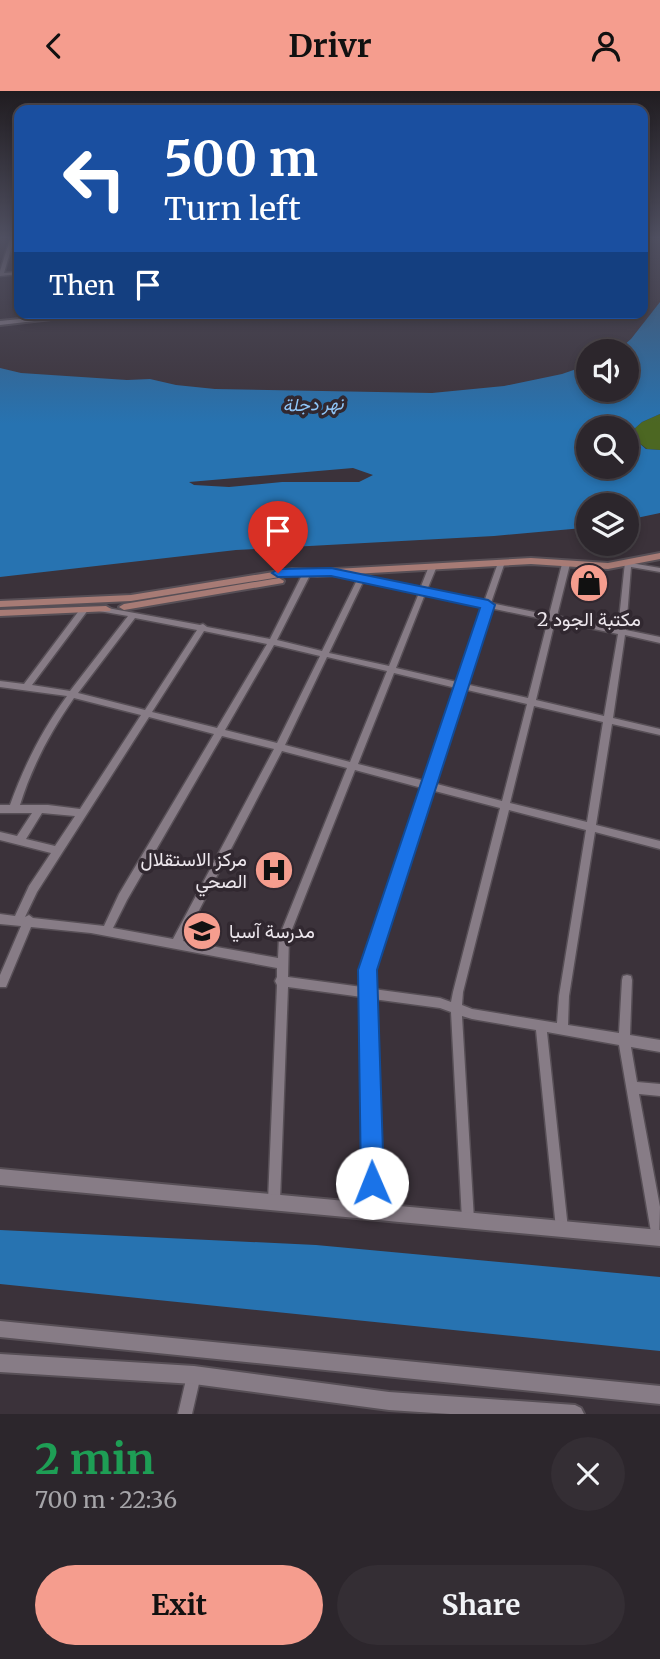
<!DOCTYPE html>
<meta charset="utf-8">
<style>
:root{--surface:#2c262c;--page:#342e34;--text:#f1f3f6;--muted:#a6a5a9;--line:#484348;--accent:#f59d8e}
body{margin:0;font-family:Merriweather,Vazirmatn,serif;background:var(--page);color:var(--text);height:100vh;display:flex;flex-direction:column;font-size:26px;white-space:nowrap}
*{box-sizing:border-box;margin:0}
p{font-size:23px;color:var(--muted)}
.icon{flex:none;width:38px;height:38px;fill:none;stroke:currentColor;stroke-width:2;stroke-linecap:round;stroke-linejoin:round}
.map{position:relative;height:1323px;overflow:hidden}
.panel{display:flex;flex-direction:column;background:var(--surface);flex:1}
.panel>*{flex:none}
.guide{position:absolute;left:14px;top:14px;width:634px;height:214px;border-radius:14px;box-shadow:0 4px 10px #0003,0 0 0 2px var(--line);background:#1a4fa0;color:#fff;overflow:hidden}
.buttons{position:absolute;left:576px;top:248px;display:grid;gap:14px}
.buttons a{display:grid;place-items:center;width:63px;height:63px;border-radius:50%;background:var(--surface);box-shadow:0 4px 10px #0003,0 0 0 2px var(--line);font-size:35px}
.pin{position:absolute;display:grid;place-items:center;width:60px;height:60px;color:#fff;margin:-72px -30px;border-radius:50% 50% 50% 0;rotate:-45deg;box-shadow:0 0 7px #0007}
.pin .icon{rotate:45deg}
.me{position:absolute;width:77px;margin:-38px;rotate:359deg;stroke-linejoin:round;filter:drop-shadow(0 0 5px #0008)}
.turn{display:flex;align-items:center;gap:24px;height:147px;padding:0 35px;font-size:32px}
.turn .icon{width:91px;height:91px;stroke-width:2.5}
.turn b{display:block;font-size:49px;line-height:60px}
.then{display:flex;align-items:center;height:66px;padding:0 35px;background:#0003;gap:14px;font-size:26px}
.round{display:grid;place-items:center;flex:none;width:74px;height:74px;border-radius:37px;background:var(--page)}
.summary{display:flex;align-items:center;justify-content:space-between;height:119px;padding:0 35px}
h1{font-size:42px;font-weight:700;line-height:52px;color:#1e9e55}
.primary-button{display:flex;gap:14px;margin-top:auto;padding:14px 35px}
.primary-button a{flex:1;height:80px;border-radius:42px;background:var(--accent);color:#111;font-size:28px;font-weight:700;line-height:80px;text-align:center}
.primary-button a+a{background:var(--page);color:var(--text)}
header{display:flex;justify-content:space-between;align-items:center;height:91px;padding:0 35px;background:var(--accent);color:#111;font-size:32px;font-weight:700}
.map>svg:first-child{display:block}
.green{fill:#4c6722}
.water{fill:#2773b1;fill-rule:evenodd}
.lines{fill:none;stroke-linecap:round;stroke-linejoin:round}
.minor-casing{stroke:#574f56;stroke-width:3}
.tertiary-casing{stroke:#574f56;stroke-width:4}
.secondary-casing{stroke:#574f56;stroke-width:4}
.minor{fill:#877c86;fill-rule:evenodd}
.tertiary{fill:#877c86;fill-rule:evenodd}
.secondary{fill:#a77b75;fill-rule:evenodd}
.route{fill:#1a73e8;stroke:#114b97;stroke-width:2}
.labels{text-anchor:middle;dominant-baseline:central;stroke-width:7;stroke-linejoin:round;paint-order:stroke}
.far-water-label{font-size:18px;font-style:italic;fill:#8fc5f7;stroke:#312830}
.poi-label{font-size:19px;fill:#ede7ed;stroke:#312830}
</style>
<header><svg class="icon" aria-label="back" viewBox="0 0 24 24"><path d="M15 5l-7 7 7 7"/></svg>Drivr<svg class="icon" aria-label="person" viewBox="0 0 24 24"><circle cx="12" cy="8" r="4"/><path d="M4 21q1-7 8-7t8 7"/></svg></header>
<div class="map">
<svg width="660" height="1323" viewBox="0 0 660 1323">
<rect width="100%" height="100%" fill="#3b323a"/>
<polygon class="green" points="660,323 660,359 647,358 634,348 633,339 642,331"/>
<g class="water">
<path d="M 660,211 L 660,323 L 642,331 L 633,339 L 634,348 L 646,358 L 660,359 L 660,422 L 627,429 L 626,415 L 588,415 L 588,436 L 583,437 L 494,445 L 236,459 L 0,486 L 0,277 L 21,282 L 127,289 L 150,288 L 176,294 L 215,298 L 432,302 L 504,295 L 562,283 L 588,274 L 588,299 L 626,299 L 626,261 L 616,261 L 631,248 ZM 588,338 L 626,338 L 626,376 L 588,376 ZM 353,377 L 373,384 L 359,391 L 282,391 L 229,396 L 194,394 L 189,391 Z"/>
<polygon points="0,1139 316,1154 660,1186 660,1260 0,1193"/>
</g>
<g class="lines">
<g class="minor-casing">
<g id="minor">
<polygon points="10,148 14,148 4,182 19,181 19,183 0,185 0,180"/>
<polygon points="22,222 26,222 25,231 21,230"/>
<path d="M 499,469 L 503,469 L 505,471 L 491,512 L 549,524 L 562,473 L 566,471 L 570,473 L 557,525 L 618,538 L 625,471 L 660,477 L 660,481 L 631,476 L 626,539 L 660,546 L 660,552 L 625,544 L 613,627 L 660,638 L 660,644 L 612,633 L 596,734 L 660,750 L 660,758 L 595,741 L 569,905 L 568,934 L 619,942 L 622,889 L 623,885 L 627,884 L 631,885 L 632,889 L 630,944 L 660,949 L 660,961 L 631,956 L 637,991 L 660,993 L 660,1005 L 639,1003 L 660,1116 L 659,1154 L 654,1152 L 652,1147 L 619,954 L 547,941 L 568,1138 L 567,1143 L 562,1144 L 557,1143 L 556,1138 L 536,939 L 472,928 L 462,925 L 474,1129 L 473,1134 L 468,1135 L 463,1134 L 462,1129 L 451,921 L 440,917 L 373,908 L 379,1119 L 378,1124 L 373,1125 L 368,1124 L 367,1119 L 362,906 L 288,896 L 280,1110 L 279,1115 L 274,1116 L 269,1115 L 268,1110 L 277,894 L 275,890 L 277,886 L 277,877 L 91,842 L 31,836 L 6,896 L 0,896 L 0,884 L 21,835 L 0,833 L 0,823 L 15,825 L 29,795 L 51,762 L 0,749 L 0,741 L 17,745 L 32,722 L 0,722 L 0,714 L 10,714 C 24,675 42,639 67,605 L 0,596 L 0,590 L 24,593 L 81,517 L 87,517 L 88,519 L 32,594 L 70,600 L 128,525 L 99,520 L 98,518 L 102,516 L 200,534 L 203,533 L 207,536 L 270,548 L 302,484 L 306,482 L 310,484 L 277,549 L 322,560 L 357,489 L 330,484 L 330,480 L 333,480 L 420,498 L 429,475 L 433,473 L 437,475 L 427,499 L 484,511 ZM 363,491 L 419,502 L 389,575 L 329,562 ZM 425,503 L 483,515 L 457,591 L 396,577 ZM 490,517 L 548,529 L 528,607 L 465,593 ZM 135,527 L 197,539 L 145,619 L 78,602 ZM 555,530 L 618,543 L 604,625 L 536,609 ZM 204,540 L 267,553 L 217,637 L 152,621 ZM 274,554 L 320,565 L 277,652 L 225,639 ZM 327,566 L 387,580 L 350,671 L 285,654 ZM 394,582 L 456,597 L 425,690 L 358,673 ZM 463,598 L 527,613 L 502,710 L 433,692 ZM 74,607 L 141,624 L 80,718 L 48,714 L 20,714 C 32,675 51,640 74,607 ZM 534,615 L 603,631 L 587,731 L 510,712 ZM 149,626 L 214,643 L 119,803 L 104,835 L 33,827 L 29,824 L 25,826 L 37,801 ZM 222,645 L 274,658 L 173,848 L 113,837 L 127,809 ZM 282,660 L 347,677 L 279,846 L 278,867 L 183,850 ZM 355,679 L 422,697 L 362,879 L 362,896 L 288,886 L 289,846 ZM 431,699 L 500,717 L 453,901 L 451,911 L 440,907 L 373,898 L 372,879 ZM 509,719 L 586,739 L 559,905 L 557,932 L 472,918 L 462,914 L 463,901 ZM 42,722 L 75,725 L 55,755 L 26,748 Z"/>
<polygon points="194,1277 199,1279 201,1284 192,1323 178,1323 187,1284 189,1279"/>
</g>
</g>
<g class="tertiary-casing">
<g id="tertiary">
<polygon points="80,222 103,222 0,234 0,230"/>
<polygon points="0,1078 660,1139 660,1155 0,1094"/>
<polygon points="0,1230 660,1295 660,1313 0,1246"/>
<polygon points="0,1263 194,1275 389,1301 575,1314 581,1317 584,1323 450,1323 389,1319 194,1293 0,1281"/>
</g>
</g>
<g class="secondary-casing">
<g id="secondary">
<polygon points="660,462 660,468 608,478 531,473 317,485 292,484 131,510 0,516 0,510 131,504 292,478 317,479 531,467 608,472"/>
<polygon points="279,487 284,490 283,492 124,519 119,516 124,513"/>
<polygon points="106,515 111,518 110,520 0,525 0,519"/>
</g>
</g>
<use href="#minor" class="minor"/>
<use href="#tertiary" class="tertiary"/>
<use href="#secondary" class="secondary"/>
</g>
<linearGradient id="sky" x2="0" y2="1"><stop stop-color="#201c20"/><stop offset="0.44" stop-color="#4f4f60"/><stop offset="1" stop-color="#4f4f60" stop-opacity="0"/></linearGradient>
<rect width="660" height="333" fill="url(#sky)"/>
<polygon class="route" points="331,477 488,509 495,514 377,879 384,1092 380,1100 372,1104 364,1100 361,1092 358,879 480,517 331,485 278,486 272,482 278,478"/>
<defs>
<g id="shop-disc" transform="scale(2.0125)"><circle r="9.5" fill="#f59d8e" stroke="#312830"/><path d="M-5-2.5h2.3a2.7 3.5 0 0 1 5.4 0H5L5.5 6h-11ZM-1.5-2.5h3a1.5 2.3 0 0 0-3 0Z" fill="#111"/></g>
<g id="hospital-disc" transform="scale(2.0125)"><circle r="9.5" fill="#f59d8e" stroke="#312830"/><path d="M-5-5h3v3.5h4V-5h3V5h-3V1.5h-4V5h-3Z" fill="#111"/></g>
<g id="school-disc" transform="scale(2.0125)"><circle r="9.5" fill="#f59d8e" stroke="#312830"/><path d="M0-5L7-2L0 1L-7-2ZM-4 1L0 2.5L4 1V4Q0 6-4 4Z" fill="#111"/></g>
</defs>
<g fill-rule="evenodd">
<use href="#shop-disc" x="589" y="492"/>
<use href="#hospital-disc" x="274" y="779"/>
<use href="#school-disc" x="202" y="840"/>
</g>
<g class="labels">
<g class="far-water-label">
<text transform="translate(313 313) rotate(-2)">نهر دجلة</text>
</g>
<g class="poi-label">
<text x="589" y="528">مكتبة الجود 2</text>
<text x="247" y="768" text-anchor="end">مركز الاستقلال<tspan x="247" dy="22">الصحي</tspan></text>
<text x="229" y="840" text-anchor="start">مدرسة آسيا</text>
</g>
</g>
</svg>
<div class="buttons">
<a><svg class="icon" aria-label="sound" viewBox="0 0 24 24"><path d="M4 9h4l5-4v14l-5-4H4zM17 9q2 3 0 6"/></svg></a>
<a><svg class="icon" aria-label="search" viewBox="0 0 24 24"><circle cx="10" cy="10" r="6"/><path d="M15 15l6 6"/></svg></a>
<a><svg class="icon" aria-label="layers" viewBox="0 0 24 24"><path d="M12 4l9 5-9 5-9-5zM3 14l9 5 9-5"/></svg></a>
</div>
<div class="pin" style="left:278px;top:482px;background:#d93025"><svg class="icon" aria-label="arrive" viewBox="0 0 24 24"><path d="M6 21V4h12l-3 4 3 4H6"/></svg></div>
<svg class="me" style="left:372px;top:1092px" viewBox="-20 -20 40 40"><circle r="19" fill="#fff"/><path d="M0-13L10 11 0 6-10 11z" fill="#1a73e8"/></svg>
<div class="guide">
<div class="turn"><svg class="icon" aria-label="left" viewBox="0 0 24 24"><path d="M17 20v-9H6M10 6l-5 5 5 5"/></svg><div><b>500 m</b>Turn left</div></div>
<div class="then">Then<svg class="icon" aria-label="arrive" viewBox="0 0 24 24"><path d="M6 21V4h12l-3 4 3 4H6"/></svg></div>
</div>
</div>
<section class="panel">
<div class="summary"><div><h1>2 min</h1><p>700 m · 22:36</p></div><a class="round"><svg class="icon" aria-label="close" viewBox="0 0 24 24"><path d="M6 6l12 12M18 6L6 18"/></svg></a></div>
<div class="primary-button"><a>Exit</a><a>Share</a></div>
</section>
